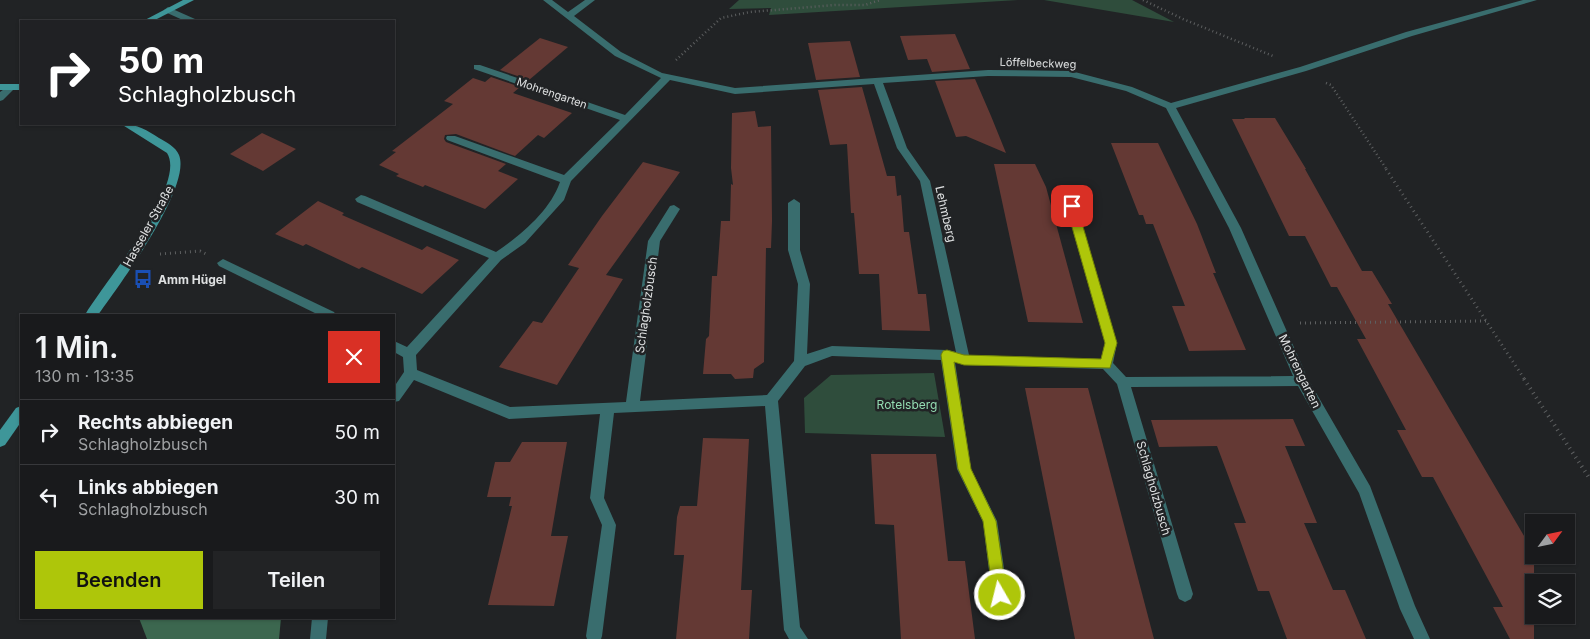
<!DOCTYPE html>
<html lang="de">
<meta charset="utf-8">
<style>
:root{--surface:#191a1c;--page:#222325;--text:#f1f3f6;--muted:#9fa1a3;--line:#37383b;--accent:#aec60a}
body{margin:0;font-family:Inter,sans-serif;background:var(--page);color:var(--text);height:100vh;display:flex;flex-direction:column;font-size:19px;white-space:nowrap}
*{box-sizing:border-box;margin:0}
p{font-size:16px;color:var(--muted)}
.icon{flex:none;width:28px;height:28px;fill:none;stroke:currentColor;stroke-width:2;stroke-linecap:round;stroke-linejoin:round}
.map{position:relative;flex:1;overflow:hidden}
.panel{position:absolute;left:20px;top:314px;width:375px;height:305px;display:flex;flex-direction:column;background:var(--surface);border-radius:0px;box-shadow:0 1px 4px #0004,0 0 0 1px var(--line)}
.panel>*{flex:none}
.banner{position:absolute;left:20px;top:20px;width:375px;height:105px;border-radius:0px;box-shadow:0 1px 4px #0004,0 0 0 1px var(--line);background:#202124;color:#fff;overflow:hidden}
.needle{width:32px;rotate:57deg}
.buttons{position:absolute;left:1525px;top:514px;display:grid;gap:10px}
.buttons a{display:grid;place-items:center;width:50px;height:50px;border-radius:0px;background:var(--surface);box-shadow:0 1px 4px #0004,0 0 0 1px var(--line);font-size:25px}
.pin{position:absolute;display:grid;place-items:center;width:42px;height:42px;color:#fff;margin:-21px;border-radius:10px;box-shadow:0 2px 8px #0006}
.me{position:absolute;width:55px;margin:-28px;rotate:352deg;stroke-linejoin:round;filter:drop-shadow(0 0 4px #0008)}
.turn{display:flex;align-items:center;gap:18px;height:105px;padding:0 15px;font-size:22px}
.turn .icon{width:65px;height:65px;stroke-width:2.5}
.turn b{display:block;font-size:35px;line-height:42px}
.round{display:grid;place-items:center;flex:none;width:52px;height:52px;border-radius:0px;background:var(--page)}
.overview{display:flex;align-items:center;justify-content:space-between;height:85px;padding:0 15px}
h1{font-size:30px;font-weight:600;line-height:38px}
.button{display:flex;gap:10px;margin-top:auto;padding:10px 15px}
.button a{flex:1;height:58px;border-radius:0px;background:var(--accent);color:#111;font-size:20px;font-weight:600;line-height:58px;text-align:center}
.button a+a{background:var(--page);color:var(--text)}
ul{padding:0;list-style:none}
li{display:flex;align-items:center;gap:15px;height:65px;padding:0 15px;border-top:1px solid var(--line)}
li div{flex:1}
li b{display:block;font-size:19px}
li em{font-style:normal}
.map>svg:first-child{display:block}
.green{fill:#2f4d3c}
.forest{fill:#3c674f}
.building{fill:#643934}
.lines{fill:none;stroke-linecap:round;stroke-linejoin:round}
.path-far2{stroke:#5d5f60;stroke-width:2.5;stroke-dasharray:1 3;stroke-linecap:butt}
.path-far1{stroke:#5d5f60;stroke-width:3;stroke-dasharray:1 4;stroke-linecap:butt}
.path{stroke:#5d5f60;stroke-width:4;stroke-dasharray:1 4.5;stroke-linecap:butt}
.lane{fill:#396d6e;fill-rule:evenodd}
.street{fill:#396d6e;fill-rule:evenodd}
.secondary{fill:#3e9699;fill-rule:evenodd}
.route{fill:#aec60a;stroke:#718106}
.labels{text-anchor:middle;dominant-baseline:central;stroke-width:5;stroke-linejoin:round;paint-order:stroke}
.far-street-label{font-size:11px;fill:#dee0e1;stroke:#212325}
.street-label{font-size:12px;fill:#dee0e1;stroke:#212325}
.poi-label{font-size:12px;font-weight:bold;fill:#dee0e1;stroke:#212325;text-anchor:start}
.park-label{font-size:12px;fill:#94dcb2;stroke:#212325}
</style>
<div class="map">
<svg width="1590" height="639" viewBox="0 0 1590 639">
<rect width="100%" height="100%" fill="#212325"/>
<g class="green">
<polygon points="739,0 1018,0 769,15 771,8 729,9"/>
<polygon points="1044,0 1132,0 1174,22"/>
<polygon points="934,373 945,437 805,433 804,398 831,375"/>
</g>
<polygon class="forest" points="139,618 281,618 279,639 147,639"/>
<g class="building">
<polygon points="955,34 970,69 932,72 927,59 908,60 900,36"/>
<polygon points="540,38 568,47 529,80 500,70"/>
<polygon points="850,41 860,77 816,80 808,43"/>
<polygon points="491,77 520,87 513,93 572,113 544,138 538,135 515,156 456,134 445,135 444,139 446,142 506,164 498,171 518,179 485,209 425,185 423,187 396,176 399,174 379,165 396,152 392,151 453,104 444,101 473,78 485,82"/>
<polygon points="975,79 991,116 1006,153 966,136 956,137 935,81"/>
<polygon points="862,87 887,176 895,176 897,196 901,195 904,232 909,232 918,294 926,294 930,331 882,330 879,274 859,274 854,213 851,213 847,144 830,145 818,90"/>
<polygon points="755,111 758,127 771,126 772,221 771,248 766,248 764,362 754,369 753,378 735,379 731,374 703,374 706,339 709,336 712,276 717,276 721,221 730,221 731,184 733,185 731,168 732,113"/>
<polygon points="1244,118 1275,118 1306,169 1305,169 1362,271 1372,271 1392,304 1388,304 1534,553 1534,639 1510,639 1493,607 1503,607 1433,477 1422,477 1397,430 1406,430 1357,339 1366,339 1337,287 1331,287 1305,236 1289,236 1232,119 1245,119"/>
<polygon points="262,133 296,149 263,171 230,154"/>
<polygon points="1111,143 1158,143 1197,224 1216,273 1213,273 1246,350 1189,351 1172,306 1185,306 1153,224 1146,224 1143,215 1139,215"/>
<polygon points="643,162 680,172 606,275 623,279 557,385 499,367 533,321 542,323 579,268 568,265 602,216"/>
<polygon points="994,164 1035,164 1046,187 1083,323 1028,322"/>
<polygon points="318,201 344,213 342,215 422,250 427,246 459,260 422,294 362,267 359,269 306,244 303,246 275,234"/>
<polygon points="1025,388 1088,388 1154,639 1075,639"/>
<polygon points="1293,419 1305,446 1285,446 1317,523 1304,523 1333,590 1345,590 1366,639 1287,639 1269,591 1258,591 1234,523 1246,523 1217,446 1159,447 1151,420"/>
<polygon points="703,438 749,439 741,590 752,590 749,639 676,639 684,555 674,555 677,517 680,506 697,506"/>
<polygon points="522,442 567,442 551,536 568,536 554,606 488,605 512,506 509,506 511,497 487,497 495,462 510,462"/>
<polygon points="871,454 936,454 948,561 965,561 975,639 901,639 894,525 875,524"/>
</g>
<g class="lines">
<g class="path-far2">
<polyline points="1143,0 1183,19 1273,56"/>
<polyline points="676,60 721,18 750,12 835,5 865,5 880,0"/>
<polyline points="1326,83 1331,85 1387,170"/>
</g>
<g class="path-far1">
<polyline points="1386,169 1525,380"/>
<polyline points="160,254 200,251 206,254"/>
<polyline points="1300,323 1486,321"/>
</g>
<polyline class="path" points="1524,379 1590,479"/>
<polygon class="lane" points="168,7 195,19 196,21 185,21 165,12 164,10"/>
<g class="street">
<path d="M 543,0 L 552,0 L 568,12 L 585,0 L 595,0 L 574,16 L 621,52 L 662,73 L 735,88 L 988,70 L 1071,71 L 1132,87 L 1171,103 L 1300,67 L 1406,32 L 1523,0 L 1537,0 L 1412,36 L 1306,71 L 1176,108 L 1241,228 L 1308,379 L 1370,486 L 1415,606 L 1430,639 L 1414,639 L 1400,609 L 1359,493 L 1298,386 L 1131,387 L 1193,594 L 1191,599 L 1185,602 L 1179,599 L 1177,594 L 1117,384 L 1103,369 L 964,365 L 955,362 L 971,469 L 997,521 L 1008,595 L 1006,600 L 1000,603 L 994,600 L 992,595 L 983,522 L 957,469 L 941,360 L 832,356 L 805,366 L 778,401 L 800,627 L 808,639 L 789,639 L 784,630 L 765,406 L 614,413 L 604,498 L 616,525 L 602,636 L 601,639 L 587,639 L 586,636 L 602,525 L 590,498 L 600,414 L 509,419 L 414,380 L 399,401 L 394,402 L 394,387 L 404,372 L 403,357 L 394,352 L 394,341 L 407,347 L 489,258 L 357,202 L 355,199 L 361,195 L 365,196 L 496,252 C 521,235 550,211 560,182 L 447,140 L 446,138 L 447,136 L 455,136 L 564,175 L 620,120 L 474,69 L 474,65 L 480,65 L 625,115 L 661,78 L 615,56 ZM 988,76 L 1071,77 L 1126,91 L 1166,108 L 1229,228 L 1293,376 L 1126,377 L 1113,363 L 1117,343 L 1071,189 L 1066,185 L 1061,189 L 1105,343 L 1101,359 L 969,355 L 930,181 L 907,148 L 883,83 ZM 670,80 L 735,94 L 874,84 L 897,148 L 920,181 L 956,352 L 947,350 L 832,346 L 807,354 L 810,284 L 800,250 L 800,203 L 794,199 L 788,203 L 788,250 L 798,284 L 794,361 L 767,395 L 640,401 L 660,241 L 680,209 L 674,205 L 670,206 L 648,241 L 626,402 L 510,407 L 417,370 L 416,355 L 501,260 L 525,243 L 564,200 L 571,181 Z"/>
<polygon points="10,85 15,88 3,100 0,101 0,92"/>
<polygon points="223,259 334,312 336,315 319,315 219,266 217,263"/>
<polygon points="312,618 328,618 326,639 310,639"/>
</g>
<g class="secondary">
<polygon points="183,0 194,0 153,21 143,21"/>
<rect x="0" y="84" width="21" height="6"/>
<path d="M 121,124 C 135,123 147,130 159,138 C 166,142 176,147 179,155 C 192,187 118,287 98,315 L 85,315 C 101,286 188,185 167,153 Z"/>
<polygon points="21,406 21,422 5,445 0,447 0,430 16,408"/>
</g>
</g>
<polygon class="route" points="1072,202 1077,206 1117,343 1110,368 964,365 954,362 971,469 996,521 1007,595 1005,600 1000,602 995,600 993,595 983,521 958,469 941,355 943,351 947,350 964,355 1101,359 1105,343 1066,206"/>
<defs>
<g id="bus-bare" transform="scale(1.5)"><path d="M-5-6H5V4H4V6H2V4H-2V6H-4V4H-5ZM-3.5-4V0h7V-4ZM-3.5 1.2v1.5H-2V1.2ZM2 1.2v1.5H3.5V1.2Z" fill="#1a4fb4" stroke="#212325" stroke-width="2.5" paint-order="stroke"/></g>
</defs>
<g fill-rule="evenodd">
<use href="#bus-bare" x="143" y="279"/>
</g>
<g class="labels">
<g class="far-street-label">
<text transform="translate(1038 63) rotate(2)">Löffelbeckweg</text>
<text transform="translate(552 93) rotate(19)">Mohrengarten</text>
</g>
<g class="street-label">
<text transform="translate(946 214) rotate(77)">Lehmberg</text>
<text transform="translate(148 226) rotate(-61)">Hasseler Straße</text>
<text transform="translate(646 305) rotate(-82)">Schlagholzbusch</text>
<text transform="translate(1300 371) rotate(64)">Mohrengarten</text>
<text transform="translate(1154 488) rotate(74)">Schlagholzbusch</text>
</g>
<g class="poi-label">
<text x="158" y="279">Amm Hügel</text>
</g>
<g class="park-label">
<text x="907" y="404">Rotelsberg</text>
</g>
</g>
</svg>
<div class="buttons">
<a><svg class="needle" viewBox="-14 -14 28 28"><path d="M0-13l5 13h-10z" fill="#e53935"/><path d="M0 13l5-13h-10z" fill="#9fa1a3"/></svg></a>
<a><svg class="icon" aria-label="layers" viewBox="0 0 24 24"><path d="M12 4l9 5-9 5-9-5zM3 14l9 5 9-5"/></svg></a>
</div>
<div class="pin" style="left:1072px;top:206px;background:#d93025"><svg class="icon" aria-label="arrive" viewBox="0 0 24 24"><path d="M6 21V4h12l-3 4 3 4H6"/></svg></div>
<svg class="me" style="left:1000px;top:595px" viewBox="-20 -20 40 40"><circle r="17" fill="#aec60a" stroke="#fff" stroke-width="3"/><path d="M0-11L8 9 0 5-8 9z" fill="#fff"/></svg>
<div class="banner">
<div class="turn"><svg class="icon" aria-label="right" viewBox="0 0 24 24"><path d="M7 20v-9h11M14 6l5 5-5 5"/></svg><div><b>50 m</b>Schlagholzbusch</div></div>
</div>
<section class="panel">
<div class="overview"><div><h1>1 Min.</h1><p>130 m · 13:35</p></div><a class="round" style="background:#d93025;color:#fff"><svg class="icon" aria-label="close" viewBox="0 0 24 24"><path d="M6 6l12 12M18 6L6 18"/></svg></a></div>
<ul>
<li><svg class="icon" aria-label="right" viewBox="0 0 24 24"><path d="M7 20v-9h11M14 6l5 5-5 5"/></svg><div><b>Rechts abbiegen</b><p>Schlagholzbusch</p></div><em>50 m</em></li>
<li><svg class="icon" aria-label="left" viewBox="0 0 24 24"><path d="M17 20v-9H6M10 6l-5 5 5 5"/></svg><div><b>Links abbiegen</b><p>Schlagholzbusch</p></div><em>30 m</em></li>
</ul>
<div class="button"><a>Beenden</a><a>Teilen</a></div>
</section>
</div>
